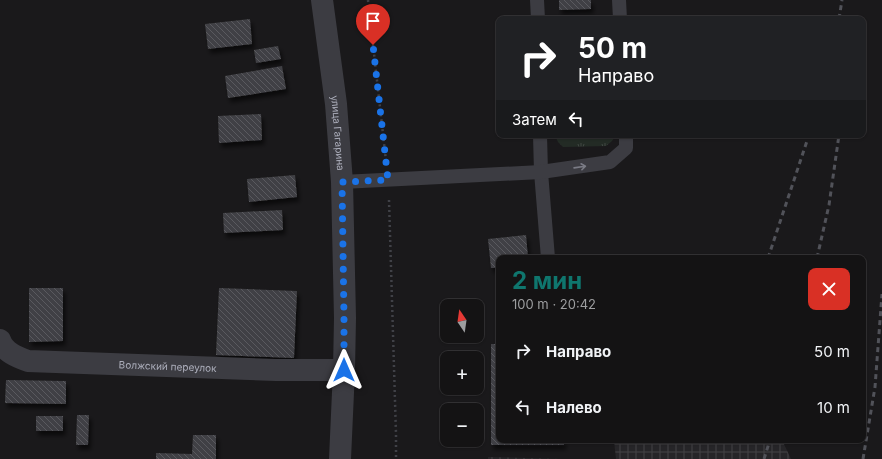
<!DOCTYPE html>
<html lang="ru">
<meta charset="utf-8">
<style>
:root{--surface:#141314;--page:#212022;--text:#f1f3f6;--muted:#9d9ea0;--line:#333234;--accent:#0f766e}
body{margin:0;font-family:Inter,sans-serif;background:var(--page);color:var(--text);height:100vh;display:flex;flex-direction:column;font-size:15px;white-space:nowrap}
*{box-sizing:border-box;margin:0}
p{font-size:13px;color:var(--muted)}
.icon{flex:none;width:22px;height:22px;fill:none;stroke:currentColor;stroke-width:2;stroke-linecap:round;stroke-linejoin:round}
.map{position:relative;flex:1;overflow:hidden}
.sheet{position:absolute;left:496px;top:255px;width:370px;height:188px;display:flex;flex-direction:column;background:var(--surface);border-radius:8px;box-shadow:0 1px 3px #0004,0 0 0 1px var(--line)}
.sheet>*{flex:none}
.guide{position:absolute;left:496px;top:16px;width:370px;height:122px;border-radius:8px;box-shadow:0 1px 3px #0004,0 0 0 1px var(--line);background:#202124;color:#fff;overflow:hidden}
.needle{width:26px;rotate:347deg}
.buttons{position:absolute;left:440px;top:299px;display:grid;gap:8px}
.buttons a{display:grid;place-items:center;width:44px;height:44px;border-radius:8px;background:var(--surface);box-shadow:0 1px 3px #0004,0 0 0 1px var(--line);font-size:20px}
.pin{position:absolute;display:grid;place-items:center;width:34px;height:34px;color:#fff;margin:-41px -17px;border-radius:50% 50% 50% 0;rotate:-45deg;box-shadow:0 0 4px #0007}
.pin .icon{rotate:45deg}
.me{position:absolute;width:44px;margin:-22px;rotate:0deg;stroke-linejoin:round;filter:drop-shadow(0 0 3px #0008)}
.turn{display:flex;align-items:center;gap:14px;height:84px;padding:0 16px;font-size:18px}
.turn .icon{width:52px;height:52px;stroke-width:2.5}
.turn b{display:block;font-size:28px;line-height:34px}
.then{display:flex;align-items:center;height:38px;padding:0 16px;background:#0003;gap:8px;font-size:15px}
.round{display:grid;place-items:center;flex:none;width:42px;height:42px;border-radius:8px;background:var(--page)}
.headline{display:flex;align-items:center;justify-content:space-between;height:68px;padding:0 16px}
h1{font-size:24px;font-weight:700;line-height:30px;color:var(--accent)}
ul{padding:0;list-style:none}
li{display:flex;align-items:center;gap:12px;height:56px;padding:0 16px}
li div{flex:1}
li b{display:block;font-size:15px}
li em{font-style:normal}
.map>svg:first-child{display:block}
.industrial{fill:url(#industrial-grid)}
.grass{fill:url(#grass-tufts)}
.building{fill:url(#building-back-hatch);filter:url(#shadow)}
.lines{fill:none;stroke-linecap:round;stroke-linejoin:round}
.path{stroke:#404147;stroke-width:2.5;stroke-dasharray:2 3;stroke-linecap:butt}
.service{stroke:#3c3c42;stroke-width:14}
.minor{stroke:#3c3c42;stroke-width:22}
.tertiary{stroke:#3c3c42;stroke-width:22}
.rail{stroke:#515259;stroke-width:3;stroke-dasharray:5 4;stroke-linecap:butt}
.oneway{stroke:#7a7b85}
.route{stroke:#1a73e8;stroke-width:7;stroke-dasharray:0 12.6}
.labels{text-anchor:middle;dominant-baseline:central;stroke-width:4;stroke-linejoin:round;paint-order:stroke}
.street-label{font-size:10px;fill:#acaebb;stroke:#151416}
</style>
<div class="map">
<svg width="882" height="459" viewBox="0 0 882 459">
<defs>
<pattern id="industrial-grid" width="8" height="8" patternUnits="userSpaceOnUse"><rect width="8" height="8" fill="#262528"/><path d="M0 4h8M4 0v8" fill="none" stroke="#434245"/></pattern>
<pattern id="grass-tufts" width="24" height="20" patternUnits="userSpaceOnUse"><rect width="24" height="20" fill="#232b25"/><path d="M3 7l-1-3M5 7V3M7 7l1-3M15 17l-1-3M17 17v-4M19 17l1-3" fill="none" stroke="#404743"/></pattern>
<pattern id="building-back-hatch" width="6" height="6" patternUnits="userSpaceOnUse"><rect width="6" height="6" fill="#414145"/><path d="M-1 5l2 2M0 0l6 6M5-1l2 2" fill="none" stroke="#5a5a5e"/></pattern>
<filter id="shadow"><feDropShadow dx="2.5" dy="4.5" stdDeviation="2" flood-color="#0009"/></filter>
</defs>
<rect width="100%" height="100%" fill="#1a191b"/>
<g class="industrial">
<polygon points="614,440 782,440 791,459 616,459"/>
<polygon points="488,457 562,459 488,459"/>
</g>
<polygon class="grass" points="555,135 616,135 612,141 606,146 563,147 558,142"/>
<g class="building">
<polygon points="559,0 591,0 591,9 559,10"/>
<polygon points="250,19 252,44 208,49 205,24"/>
<polygon points="278,46 281,59 256,63 254,50"/>
<polygon points="282,66 286,89 228,98 225,76"/>
<polygon points="261,114 262,140 219,143 218,116"/>
<polygon points="295,175 297,197 249,202 247,179"/>
<polygon points="282,210 283,230 224,233 223,213"/>
<polygon points="526,235 528,258 499,258 499,268 491,268 488,239"/>
<polygon points="29,288 63,288 63,341 29,342"/>
<polygon points="219,288 297,291 294,358 216,355"/>
<polygon points="491,344 499,344 499,440 564,440 564,445 491,445"/>
<polygon points="6,380 66,381 66,404 5,403"/>
<polygon points="77,415 89,415 88,445 76,445"/>
<rect x="36" y="416" width="27" height="15"/>
<polygon points="193,435 216,435 216,459 156,459 156,453 192,454"/>
</g>
<g class="lines">
<g class="path">
<polyline points="368,0 386,161"/>
<polyline points="389,200 396,434 396,459"/>
</g>
<g class="service">
<polyline points="537,0 538,19"/>
<polyline points="619,0 620,19"/>
<polyline points="540,135 541,172 548,258"/>
<polyline points="342,182 541,172 610,162 626,148 626,135"/>
</g>
<path class="minor" id="s1" d="M 0,340 C 4,352 17,357 28,361 L 276,370 L 344,370"/>
<path class="tertiary" id="s2" d="M 322,0 L 336,104 L 342,182 L 345,318 L 344,370 L 340,459"/>
<g class="rail">
<polyline points="839,19 842,0"/>
<polyline points="768,258 809,135"/>
<polyline points="817,258 829,205 839,135"/>
<polyline points="764,459 770,440"/>
<polyline points="863,459 875,387 882,294"/>
</g>
</g>
<defs><path id="oneway-shaft" d="M-6 0H5M1.5-3L5.5 0L1.5 3" fill="none" stroke-width="1.6" stroke-linecap="round" stroke-linejoin="round"/></defs>
<use class="oneway" href="#oneway-shaft" transform="translate(580 167) rotate(-8)"/>
<g class="lines">
<polyline class="route" points="344,370 344,318 342,182 388,180 373,45"/>
</g>
<g class="labels">
<g class="street-label">
<text stroke="none"><textPath href="#s2" startOffset="134">улица Гагарина</textPath></text>
<text stroke="none"><textPath href="#s1" startOffset="176">Волжский переулок</textPath></text>
</g>
</g>
</svg>
<div class="buttons">
<a><svg class="needle" viewBox="-14 -14 28 28"><path d="M0-13l5 13h-10z" fill="#e53935"/><path d="M0 13l5-13h-10z" fill="#9d9ea0"/></svg></a>
<a>+</a>
<a>−</a>
</div>
<div class="pin" style="left:373px;top:45px;background:#d93025"><svg class="icon" aria-label="arrive" viewBox="0 0 24 24"><path d="M6 21V4h12l-3 4 3 4H6"/></svg></div>
<svg class="me" style="left:344px;top:370px" viewBox="-20 -20 40 40"><path d="M0-17L14 15 0 8-14 15z" fill="#1a73e8" stroke="#fff" stroke-width="4"/></svg>
<div class="guide">
<div class="turn"><svg class="icon" aria-label="right" viewBox="0 0 24 24"><path d="M7 20v-9h11M14 6l5 5-5 5"/></svg><div><b>50 m</b>Направо</div></div>
<div class="then">Затем<svg class="icon" aria-label="left" viewBox="0 0 24 24"><path d="M17 20v-9H6M10 6l-5 5 5 5"/></svg></div>
</div>
<section class="sheet">
<div class="headline"><div><h1>2 мин</h1><p>100 m · 20:42</p></div><a class="round" style="background:#d93025;color:#fff"><svg class="icon" aria-label="close" viewBox="0 0 24 24"><path d="M6 6l12 12M18 6L6 18"/></svg></a></div>
<ul>
<li><svg class="icon" aria-label="right" viewBox="0 0 24 24"><path d="M7 20v-9h11M14 6l5 5-5 5"/></svg><div><b>Направо</b></div><em>50 m</em></li>
<li><svg class="icon" aria-label="left" viewBox="0 0 24 24"><path d="M17 20v-9H6M10 6l-5 5 5 5"/></svg><div><b>Налево</b></div><em>10 m</em></li>
</ul>
</section>
</div>
